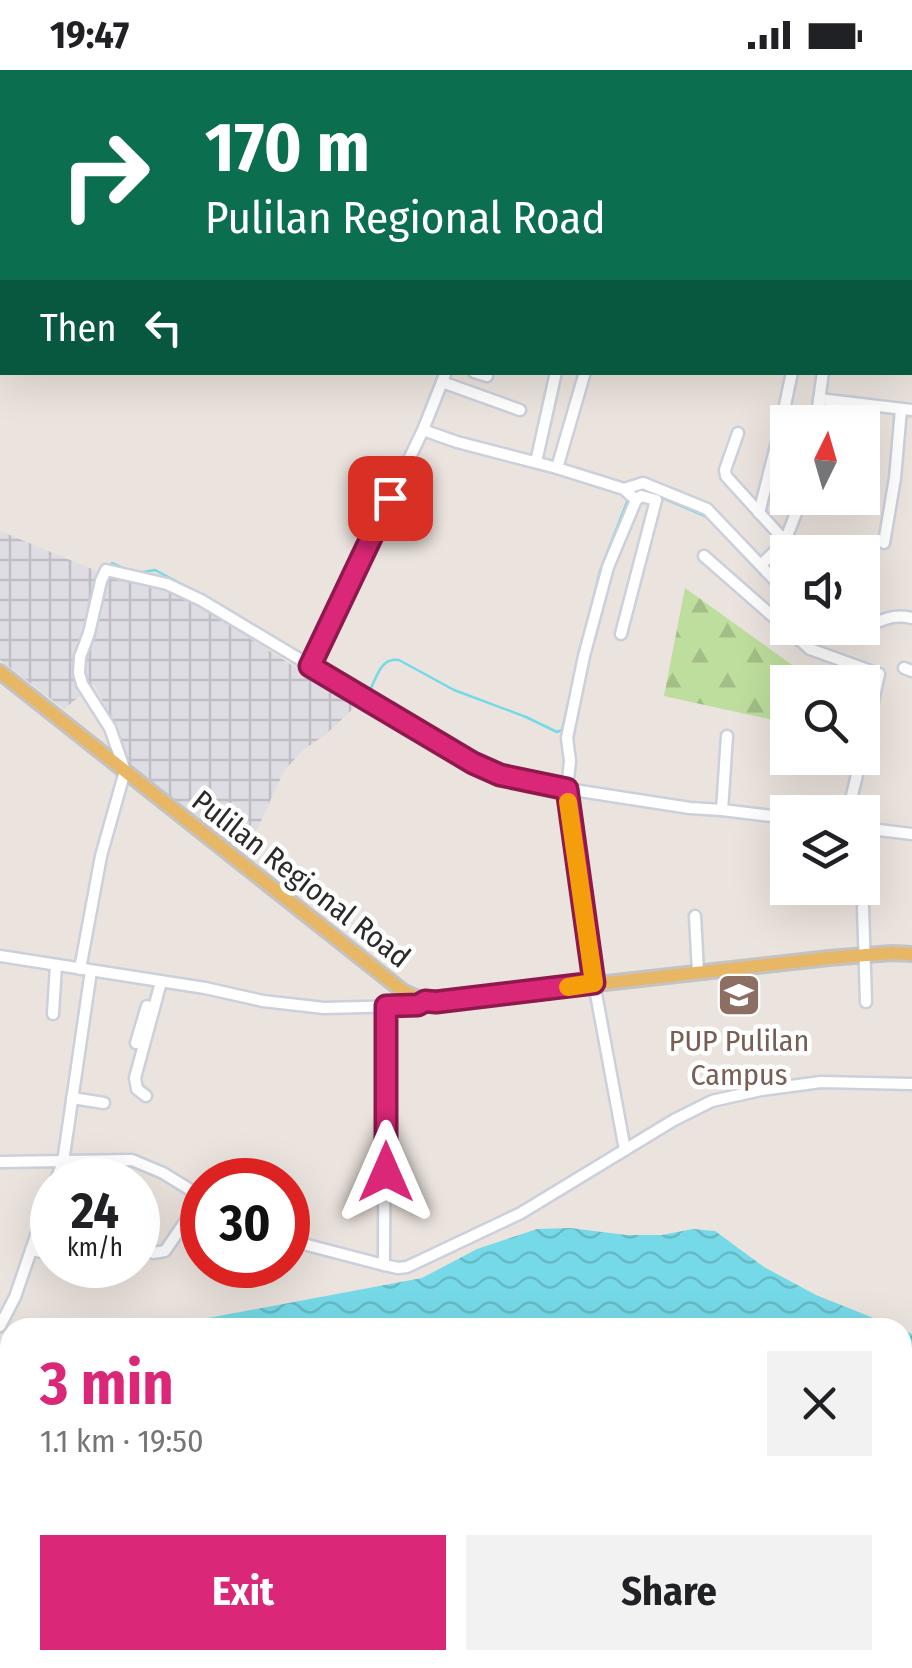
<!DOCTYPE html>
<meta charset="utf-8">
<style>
:root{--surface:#fff;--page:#f2f2f2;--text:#202124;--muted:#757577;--accent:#db2777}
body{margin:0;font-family:"Fira Sans Condensed",sans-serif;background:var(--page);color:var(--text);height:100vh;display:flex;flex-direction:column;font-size:38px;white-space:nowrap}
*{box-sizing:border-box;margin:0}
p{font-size:32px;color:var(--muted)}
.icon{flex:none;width:55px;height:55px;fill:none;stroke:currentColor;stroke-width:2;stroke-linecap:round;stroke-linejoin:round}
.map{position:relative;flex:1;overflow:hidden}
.drawer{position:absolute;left:0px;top:1248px;width:912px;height:352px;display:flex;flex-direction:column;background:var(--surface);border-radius:30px 30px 0 0;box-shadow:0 10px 40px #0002}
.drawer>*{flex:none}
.hud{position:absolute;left:0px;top:0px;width:912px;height:305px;box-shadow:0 10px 40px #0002;background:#0b6e4f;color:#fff;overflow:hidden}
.needle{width:65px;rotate:5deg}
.controls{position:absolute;left:770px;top:335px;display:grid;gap:20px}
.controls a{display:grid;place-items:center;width:110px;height:110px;border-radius:0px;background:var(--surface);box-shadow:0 10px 40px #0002;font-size:50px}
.speed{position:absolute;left:30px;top:1088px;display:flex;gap:20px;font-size:50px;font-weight:700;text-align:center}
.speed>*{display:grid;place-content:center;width:130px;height:130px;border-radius:50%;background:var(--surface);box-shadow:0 10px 40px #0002;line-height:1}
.speed small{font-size:25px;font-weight:400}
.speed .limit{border:15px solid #d22;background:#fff;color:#111}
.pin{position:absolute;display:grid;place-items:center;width:85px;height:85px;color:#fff;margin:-42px;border-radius:20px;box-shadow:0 5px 15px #0006}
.me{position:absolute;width:110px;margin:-55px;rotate:0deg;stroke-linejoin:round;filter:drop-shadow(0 0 8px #0008)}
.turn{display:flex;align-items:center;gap:35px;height:210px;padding:0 40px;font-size:45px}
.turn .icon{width:130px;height:130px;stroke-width:2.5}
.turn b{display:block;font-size:70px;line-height:85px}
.then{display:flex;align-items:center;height:95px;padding:0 40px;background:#0003;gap:20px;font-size:38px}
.round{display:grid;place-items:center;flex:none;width:105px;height:105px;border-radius:0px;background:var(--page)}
.overview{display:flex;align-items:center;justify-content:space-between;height:170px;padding:0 40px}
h1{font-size:60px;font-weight:700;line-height:75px;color:var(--accent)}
.action{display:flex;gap:20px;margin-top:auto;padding:20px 40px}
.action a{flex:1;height:115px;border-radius:0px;background:var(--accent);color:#fff;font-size:40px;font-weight:700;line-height:115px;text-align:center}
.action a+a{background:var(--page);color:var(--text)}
.status{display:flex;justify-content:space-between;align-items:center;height:70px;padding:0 50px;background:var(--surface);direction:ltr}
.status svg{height:28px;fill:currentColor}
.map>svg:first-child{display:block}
.industrial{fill:url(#industrial-grid)}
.education{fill:#ecdecd}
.forest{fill:url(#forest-firs)}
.water{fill:url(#water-waves)}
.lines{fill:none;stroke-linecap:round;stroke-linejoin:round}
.stream{stroke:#76d9e7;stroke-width:2.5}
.minor-casing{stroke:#cbd0db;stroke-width:15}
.major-casing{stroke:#c3c3c3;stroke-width:18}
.minor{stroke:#fff;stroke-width:10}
.major{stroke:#e8b765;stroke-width:12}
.route-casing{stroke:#8e194d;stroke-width:25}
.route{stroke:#db2777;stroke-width:18}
.slow{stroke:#f59e0b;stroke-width:18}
.labels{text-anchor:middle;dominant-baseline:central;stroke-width:9;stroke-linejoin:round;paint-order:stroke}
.street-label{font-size:30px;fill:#2a2a2a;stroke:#fff}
.education-label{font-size:30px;fill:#785e54;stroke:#fff}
</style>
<div class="status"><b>19:47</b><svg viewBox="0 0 49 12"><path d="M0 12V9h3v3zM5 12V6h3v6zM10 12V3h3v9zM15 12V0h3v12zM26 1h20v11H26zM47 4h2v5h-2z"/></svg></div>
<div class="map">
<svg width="912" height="1598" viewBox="0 0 912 1598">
<defs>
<pattern id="industrial-grid" width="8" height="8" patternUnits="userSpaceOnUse" patternTransform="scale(2.5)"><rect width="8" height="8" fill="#dedde4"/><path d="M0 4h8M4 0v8" fill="none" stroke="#bfbec4"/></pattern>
<pattern id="forest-firs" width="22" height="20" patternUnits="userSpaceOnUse" patternTransform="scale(2.5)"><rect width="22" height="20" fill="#bdde9d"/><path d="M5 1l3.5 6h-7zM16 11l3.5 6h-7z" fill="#a3bf87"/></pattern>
<pattern id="water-waves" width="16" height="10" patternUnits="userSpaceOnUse" patternTransform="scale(2.5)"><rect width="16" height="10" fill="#76d9e7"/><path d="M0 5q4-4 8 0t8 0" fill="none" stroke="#66bac6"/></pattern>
</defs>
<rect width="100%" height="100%" fill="#ebe3dd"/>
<polygon class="industrial" points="0,461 99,502 163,518 202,538 356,636 325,665 303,680 284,701 244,788 107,678 119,664 94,614 64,639 0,590"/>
<polygon class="education" points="753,905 758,940 726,945 721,910"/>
<polygon class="forest" points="685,518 795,597 791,612 788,612 787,629 782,652 664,626"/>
<g class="water">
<polygon points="570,1158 626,1165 662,1165 693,1159 715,1161 764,1197 816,1225 896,1257 160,1257 422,1208 477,1179 537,1159"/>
<polygon points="902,1260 912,1264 912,1363 903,1361"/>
<polygon points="10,1281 10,1413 0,1414 0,1283"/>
</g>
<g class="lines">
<g class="stream">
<polyline points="435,0 439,2"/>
<polyline points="745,2 748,0"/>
<polyline points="660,427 705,446 711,451"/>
<polyline points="720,460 788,532"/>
<polyline points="112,493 125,499"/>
<polyline points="137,503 155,500 195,521"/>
<polyline points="220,535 307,587"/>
<polyline points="849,558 859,562"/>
<path d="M 362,621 L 371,618 C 378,604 381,588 399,590 L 454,620 L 526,647 L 557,662 L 562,660 L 600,501 L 629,427"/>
</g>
<g class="minor-casing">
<g id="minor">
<polyline points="330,0 331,2"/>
<polyline points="446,0 450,2"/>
<polyline points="772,0 772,2"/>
<polyline points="863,0 864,2"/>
<polyline points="736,2 739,0"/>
<polyline points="0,93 2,94"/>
<polyline points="910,190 912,190"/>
<polyline points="910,242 912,242"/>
<polyline points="910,290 912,291"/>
<polyline points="474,302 487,306"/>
<polyline points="442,312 520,340"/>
<polyline points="819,329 912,340"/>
<polyline points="816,352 823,302"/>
<polyline points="423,360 457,372 557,398 624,419 636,430 641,426 656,430 621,564"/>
<polyline points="738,363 725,400 726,406 785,471"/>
<polyline points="536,392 556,302"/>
<polyline points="557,398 585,302"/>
<polyline points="624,419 643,413 707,439 788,524"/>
<polyline points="759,443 779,364 792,302"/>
<polyline points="884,473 895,408 901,339"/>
<polyline points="704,486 810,579 879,604 862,682"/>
<polyline points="761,495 785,471 802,428"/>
<path d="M 862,557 C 882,552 889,543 912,548"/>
<polyline points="310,596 423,360 446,302"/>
<polyline points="904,598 912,601"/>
<polyline points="722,740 727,666"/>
<polyline points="848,742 861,688"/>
<polyline points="862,758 912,764"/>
<polyline points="863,837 866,932"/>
<polyline points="695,846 698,902"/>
<polyline points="0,886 205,918 263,931 324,938 406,936 418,935 425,931"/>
<polyline points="80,899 101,786 125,701 110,658 82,614 79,603 80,587 89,563 101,511 106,500 167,514 201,530 473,693 500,705 567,719 690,738 722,740 788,748"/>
<polyline points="53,944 56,895"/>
<polyline points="136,973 147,936"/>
<polyline points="146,1026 137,1019 135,1008 161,912"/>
<polyline points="72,1028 104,1033"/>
<polyline points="625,1080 594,913 573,773 567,719 570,691 567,668 584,586 608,497 636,430"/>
<polyline points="0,1092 132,1090 163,1103 202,1127"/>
<polyline points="56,1110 63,1092 91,901"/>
<polyline points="288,1170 384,1195 398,1198 407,1197 521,1143 674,1050 712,1031 761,1020 821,1012 912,1014"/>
<polyline points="31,1180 52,1184"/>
<polyline points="153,1183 165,1181 202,1127"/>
<polyline points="384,1195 385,936"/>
<polyline points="0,1256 15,1227 52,1119"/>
<polyline points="0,1522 10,1525"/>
<polyline points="902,1557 912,1556"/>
<polyline points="341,1590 372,1598"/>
</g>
</g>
<g class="major-casing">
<polyline id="major" points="0,602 404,922 425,931 436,932 829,888 892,883 912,884"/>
</g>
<use href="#minor" class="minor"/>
<use href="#major" class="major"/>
</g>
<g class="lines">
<g class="route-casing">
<polyline id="route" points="386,1102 386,936 418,935 425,931 436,932 594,913 567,719 500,705 473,693 310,596 390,428"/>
</g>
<use href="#route" class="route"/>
<polyline class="slow" points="568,917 594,913 568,732"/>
</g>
<defs>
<g id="university-square" transform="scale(2.25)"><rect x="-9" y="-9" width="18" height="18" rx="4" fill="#8d6e63" stroke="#fff"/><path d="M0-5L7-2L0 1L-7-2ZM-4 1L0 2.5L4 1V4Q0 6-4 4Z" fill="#fff"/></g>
</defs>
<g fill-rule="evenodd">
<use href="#university-square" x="739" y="925"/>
</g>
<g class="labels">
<g class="street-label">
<text transform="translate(301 809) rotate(38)">Pulilan Regional Road</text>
</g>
<g class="education-label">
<text x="739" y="971">PUP Pulilan<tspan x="739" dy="34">Campus</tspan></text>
</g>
</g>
</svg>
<div class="controls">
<a><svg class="needle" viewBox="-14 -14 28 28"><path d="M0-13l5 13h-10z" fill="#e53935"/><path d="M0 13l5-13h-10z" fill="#757577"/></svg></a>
<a><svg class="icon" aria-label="sound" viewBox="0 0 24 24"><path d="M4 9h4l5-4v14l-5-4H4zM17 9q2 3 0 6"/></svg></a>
<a><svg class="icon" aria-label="search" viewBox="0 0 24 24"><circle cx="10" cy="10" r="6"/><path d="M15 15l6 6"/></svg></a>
<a><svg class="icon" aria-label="layers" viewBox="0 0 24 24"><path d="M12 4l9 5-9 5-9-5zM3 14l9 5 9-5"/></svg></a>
</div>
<div class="speed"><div>24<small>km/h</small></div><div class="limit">30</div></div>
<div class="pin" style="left:390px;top:428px;background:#d93025"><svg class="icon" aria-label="arrive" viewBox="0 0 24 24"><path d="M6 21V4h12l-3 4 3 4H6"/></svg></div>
<svg class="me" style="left:386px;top:1102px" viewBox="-20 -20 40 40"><path d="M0-17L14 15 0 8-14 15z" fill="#db2777" stroke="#fff" stroke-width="4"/></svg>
<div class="hud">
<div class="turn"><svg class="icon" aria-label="right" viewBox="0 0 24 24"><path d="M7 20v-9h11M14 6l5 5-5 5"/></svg><div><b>170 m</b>Pulilan Regional Road</div></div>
<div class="then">Then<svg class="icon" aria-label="left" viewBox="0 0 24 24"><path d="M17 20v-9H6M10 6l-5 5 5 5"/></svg></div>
</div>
<section class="drawer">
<div class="overview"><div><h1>3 min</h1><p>1.1 km · 19:50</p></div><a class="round"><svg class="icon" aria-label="close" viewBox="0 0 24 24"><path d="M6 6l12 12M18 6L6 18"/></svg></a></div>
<div class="action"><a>Exit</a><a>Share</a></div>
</section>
</div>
